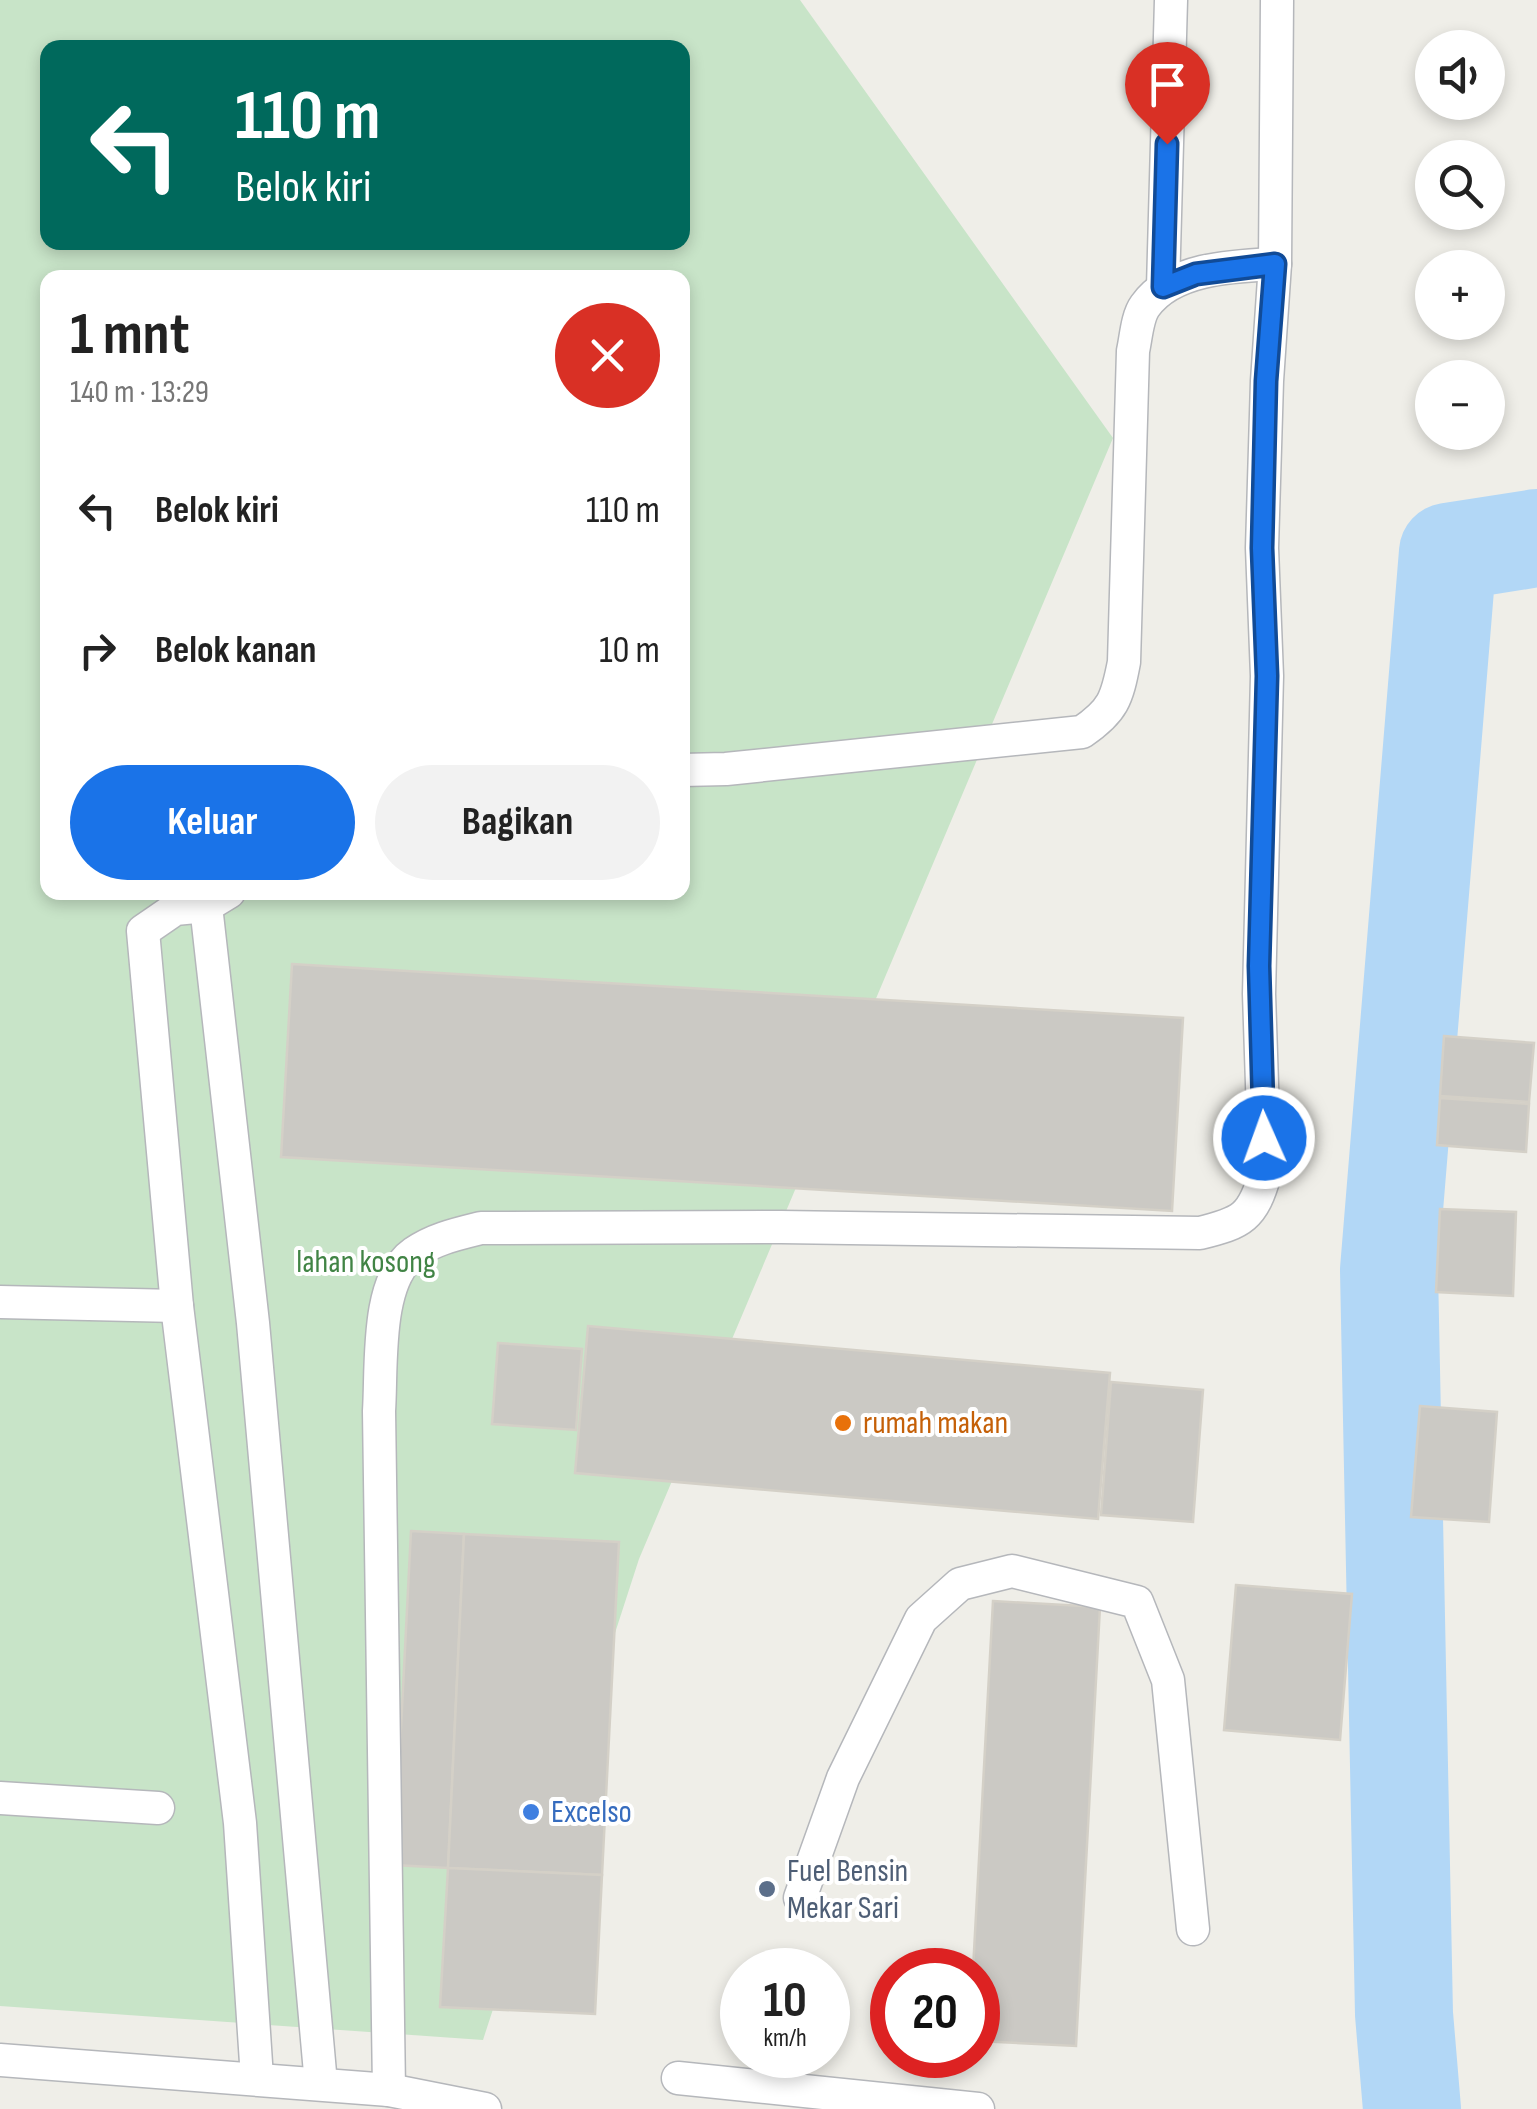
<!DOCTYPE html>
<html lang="id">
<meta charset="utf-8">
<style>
:root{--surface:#fff;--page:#f2f2f2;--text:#222;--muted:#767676;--accent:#1a73e8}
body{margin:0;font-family:"Sofia Sans Condensed",sans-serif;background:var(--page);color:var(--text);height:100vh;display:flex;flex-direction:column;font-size:38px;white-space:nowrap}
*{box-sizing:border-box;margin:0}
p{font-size:32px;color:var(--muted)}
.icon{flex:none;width:55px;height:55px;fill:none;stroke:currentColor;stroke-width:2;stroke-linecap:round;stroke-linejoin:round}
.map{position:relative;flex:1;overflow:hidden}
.drawer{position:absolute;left:40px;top:270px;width:650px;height:630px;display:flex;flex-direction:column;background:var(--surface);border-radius:20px;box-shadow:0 5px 15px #0003}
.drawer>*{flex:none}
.guide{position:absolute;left:40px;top:40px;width:650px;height:210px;border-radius:20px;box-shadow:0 5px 15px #0003;background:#00695c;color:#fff;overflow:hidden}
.tools{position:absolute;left:1415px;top:30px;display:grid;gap:20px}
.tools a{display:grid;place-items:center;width:90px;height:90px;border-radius:50%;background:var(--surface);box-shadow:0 5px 15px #0003;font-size:50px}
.speed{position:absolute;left:720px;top:1948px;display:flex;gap:20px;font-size:50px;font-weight:700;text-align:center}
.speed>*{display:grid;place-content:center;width:130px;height:130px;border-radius:50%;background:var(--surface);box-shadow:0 5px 15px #0003;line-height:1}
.speed small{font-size:25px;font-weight:400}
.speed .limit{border:15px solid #d22;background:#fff;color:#111}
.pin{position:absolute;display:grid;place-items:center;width:85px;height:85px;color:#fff;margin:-102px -42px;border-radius:50% 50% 50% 0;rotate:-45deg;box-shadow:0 0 10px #0007}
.pin .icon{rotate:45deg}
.me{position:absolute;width:110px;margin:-55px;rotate:358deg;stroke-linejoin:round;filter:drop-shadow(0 0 8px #0008)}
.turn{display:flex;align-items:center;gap:35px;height:210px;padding:0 30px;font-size:45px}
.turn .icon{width:130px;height:130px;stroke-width:2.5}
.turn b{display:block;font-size:70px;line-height:85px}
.round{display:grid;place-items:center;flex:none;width:105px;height:105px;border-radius:52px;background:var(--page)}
.headline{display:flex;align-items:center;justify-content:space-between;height:170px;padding:0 30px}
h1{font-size:60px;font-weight:700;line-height:75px}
.primary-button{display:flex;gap:20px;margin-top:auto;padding:20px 30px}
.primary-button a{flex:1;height:115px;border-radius:60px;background:var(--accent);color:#fff;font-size:40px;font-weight:700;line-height:115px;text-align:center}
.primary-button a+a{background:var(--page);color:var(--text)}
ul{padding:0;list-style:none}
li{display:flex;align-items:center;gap:30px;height:140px;padding:0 30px}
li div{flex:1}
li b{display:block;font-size:38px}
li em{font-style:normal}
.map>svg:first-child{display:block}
.green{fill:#c8e4c8;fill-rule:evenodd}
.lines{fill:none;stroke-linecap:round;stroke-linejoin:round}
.river{stroke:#b2d7f6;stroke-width:98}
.building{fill:#cbc9c4;stroke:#d4d0c7;stroke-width:2.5}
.service-casing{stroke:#b5b7bb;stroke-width:35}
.service{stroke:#fff;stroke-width:32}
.route-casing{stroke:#114b97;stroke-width:25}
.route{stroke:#1a73e8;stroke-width:18}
.food-dot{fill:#e8710a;stroke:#fff;stroke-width:4}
.shop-dot{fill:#3f7fe0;stroke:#fff;stroke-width:4}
.service-dot{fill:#5c6f8a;stroke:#fff;stroke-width:4}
.labels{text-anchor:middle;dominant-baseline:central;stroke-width:8;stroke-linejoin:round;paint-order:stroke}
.park-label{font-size:32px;fill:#418445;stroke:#fff}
.food-label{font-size:32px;fill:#c56008;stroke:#fff;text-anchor:start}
.shop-label{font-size:32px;fill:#366cbe;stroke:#fff;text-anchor:start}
.service-label{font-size:32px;fill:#4e5e75;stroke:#fff;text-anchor:start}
</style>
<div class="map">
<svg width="1537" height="2109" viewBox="0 0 1537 2109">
<rect width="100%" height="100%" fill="#efeee8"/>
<path class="green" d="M 0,0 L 800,0 L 1113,438 L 639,1559 L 483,2040 L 0,2006 ZM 48,48 L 682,48 L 682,242 L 48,242 ZM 48,278 L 682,278 L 682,892 L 48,892 Z"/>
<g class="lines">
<polyline class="river" points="1412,2109 1404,2014 1389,1270 1448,552 1537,538"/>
</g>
<g class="building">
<polygon points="292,964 1183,1018 1172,1211 281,1157"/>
<polygon points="1444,1036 1534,1043 1529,1102 1440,1096"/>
<polygon points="1440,1098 1529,1104 1526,1152 1437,1145"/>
<polygon points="1440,1209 1516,1212 1513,1296 1436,1292"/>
<polygon points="588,1326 1110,1373 1098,1519 575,1473"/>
<polygon points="498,1343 582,1349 576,1430 492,1424"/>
<polygon points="1111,1382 1203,1390 1193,1522 1101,1515"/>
<polygon points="1420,1406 1497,1412 1489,1522 1411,1517"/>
<polygon points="411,1531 464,1534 448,1868 394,1865"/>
<polygon points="464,1534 619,1542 602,1875 448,1868"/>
<polygon points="1236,1585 1352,1594 1340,1740 1224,1730"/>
<polygon points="993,1601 1100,1607 1076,2046 978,2041 978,1970 973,1970"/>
<polygon points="448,1868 602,1875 595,2014 440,2007"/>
</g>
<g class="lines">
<g class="service-casing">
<g id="service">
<polyline points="1163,287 1171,0"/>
<path d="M 682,770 L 726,769 L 1082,732 C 1113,711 1117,699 1124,662 L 1133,351 C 1136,338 1137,317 1145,306 C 1172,268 1233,266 1275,264"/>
<polyline points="229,892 206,906 175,909 143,931 177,1306 240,1823 257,2078"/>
<polyline points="206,906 253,1323 321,2084"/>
<polyline points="0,1302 177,1306"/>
<polyline points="0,1798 158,1808"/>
<polyline points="800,1898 843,1778 921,1619 960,1584 1012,1571 1137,1602 1168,1680 1193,1929"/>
<polyline points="0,2060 389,2090 485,2109"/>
<polyline points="678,2078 978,2109"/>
<path d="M 389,2090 L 379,1411 C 382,1368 375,1280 414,1253 C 434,1239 457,1234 481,1228 L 781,1227 L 1200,1233 C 1242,1223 1253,1217 1265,1174 L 1259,994 L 1267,676 L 1262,548 L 1267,381 L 1275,264 L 1277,0"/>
</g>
</g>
<use href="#service" class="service"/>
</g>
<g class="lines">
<g class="route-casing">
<polyline id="route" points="1167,144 1163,287 1196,274 1275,264 1266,381 1262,548 1267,676 1259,966 1264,1138"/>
</g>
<use href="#route" class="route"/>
</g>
<circle class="food-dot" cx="843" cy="1423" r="10"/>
<circle class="shop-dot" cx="531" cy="1812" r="10"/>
<circle class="service-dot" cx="767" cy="1889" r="10"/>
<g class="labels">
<g class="park-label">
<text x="366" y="1262">lahan kosong</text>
</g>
<g class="food-label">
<text x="863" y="1423">rumah makan</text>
</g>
<g class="shop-label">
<text x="551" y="1812">Excelso</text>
</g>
<g class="service-label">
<text x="787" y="1871">Fuel Bensin<tspan x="787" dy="37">Mekar Sari</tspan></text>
</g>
</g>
</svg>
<div class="tools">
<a><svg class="icon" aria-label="sound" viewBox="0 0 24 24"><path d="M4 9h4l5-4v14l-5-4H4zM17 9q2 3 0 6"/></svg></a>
<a><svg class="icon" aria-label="search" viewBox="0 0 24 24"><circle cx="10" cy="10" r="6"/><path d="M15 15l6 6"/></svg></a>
<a>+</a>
<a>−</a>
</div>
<div class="speed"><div>10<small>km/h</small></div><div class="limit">20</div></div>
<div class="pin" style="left:1167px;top:144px;background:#d93025"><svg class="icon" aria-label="arrive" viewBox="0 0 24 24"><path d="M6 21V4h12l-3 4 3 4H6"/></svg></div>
<svg class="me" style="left:1264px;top:1138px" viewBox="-20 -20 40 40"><circle r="17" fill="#1a73e8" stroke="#fff" stroke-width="3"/><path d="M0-11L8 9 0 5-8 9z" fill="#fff"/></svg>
<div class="guide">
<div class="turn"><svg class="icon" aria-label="left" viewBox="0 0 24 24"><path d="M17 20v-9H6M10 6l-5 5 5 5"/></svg><div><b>110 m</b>Belok kiri</div></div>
</div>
<section class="drawer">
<div class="headline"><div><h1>1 mnt</h1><p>140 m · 13:29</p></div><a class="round" style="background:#d93025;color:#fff"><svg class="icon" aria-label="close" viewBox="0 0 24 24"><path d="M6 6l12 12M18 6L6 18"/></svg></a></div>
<ul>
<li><svg class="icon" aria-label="left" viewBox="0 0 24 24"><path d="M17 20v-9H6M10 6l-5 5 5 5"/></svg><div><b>Belok kiri</b></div><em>110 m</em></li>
<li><svg class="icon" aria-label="right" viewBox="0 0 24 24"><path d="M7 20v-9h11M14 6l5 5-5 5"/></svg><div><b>Belok kanan</b></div><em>10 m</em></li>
</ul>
<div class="primary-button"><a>Keluar</a><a>Bagikan</a></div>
</section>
</div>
